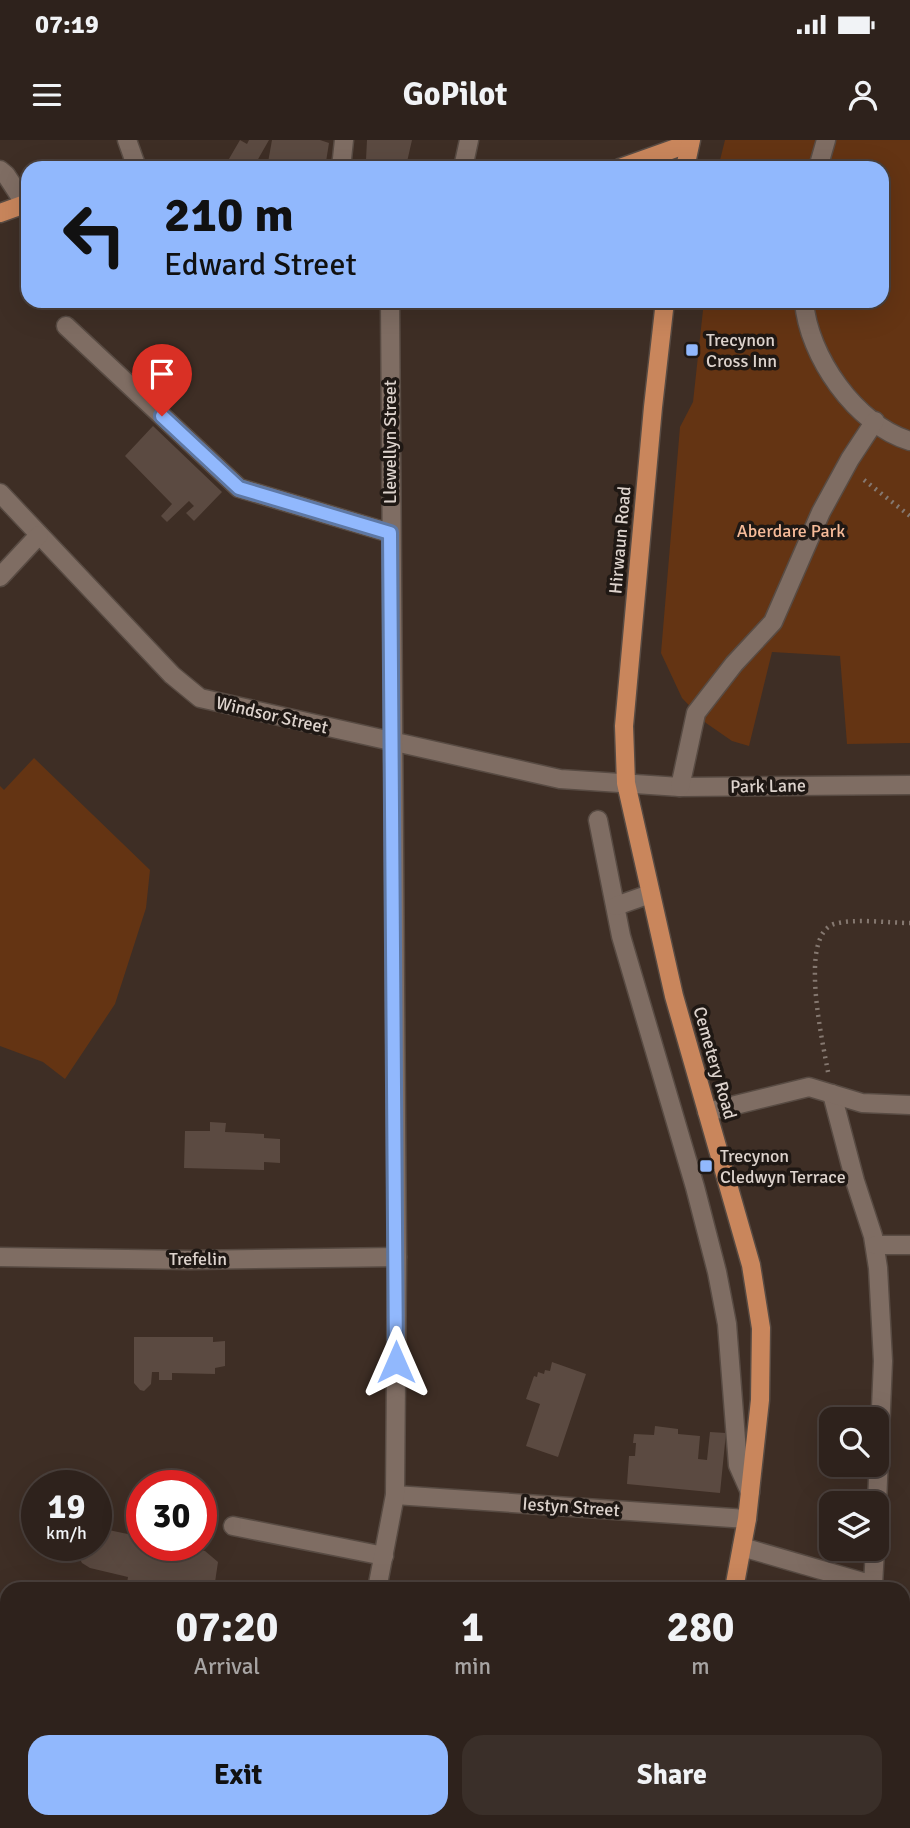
<!DOCTYPE html>
<style>
:root{--surface:#2e221c;--page:#3a2f29;--text:#f1f3f6;--muted:#a7a4a3;--line:#493f3b;--accent:#91b8fd}
body{margin:0;font-family:Signika,sans-serif;background:var(--page);color:var(--text);height:100vh;display:flex;flex-direction:column;font-size:26px;white-space:nowrap}
*{box-sizing:border-box;margin:0}
p{font-size:23px;color:var(--muted)}
.icon{flex:none;width:38px;height:38px;fill:none;stroke:currentColor;stroke-width:2;stroke-linecap:round;stroke-linejoin:round}
.map{position:relative;flex:1;overflow:hidden}
.side{position:absolute;left:0px;top:1442px;width:910px;height:247px;display:flex;flex-direction:column;background:var(--surface);border-radius:21px 21px 0 0;box-shadow:0 7px 28px #0002,0 0 0 2px var(--line)}
.side>*{flex:none}
.top-card{position:absolute;left:21px;top:21px;width:868px;height:147px;border-radius:21px;box-shadow:0 7px 28px #0002,0 0 0 2px var(--line);background:#91b8fd;color:#111;overflow:hidden}
.tools{position:absolute;left:819px;top:1267px;display:grid;gap:14px}
.tools a{display:grid;place-items:center;width:70px;height:70px;border-radius:14px;background:var(--surface);box-shadow:0 7px 28px #0002,0 0 0 2px var(--line);font-size:35px}
.speed{position:absolute;left:21px;top:1330px;display:flex;gap:14px;font-size:35px;font-weight:700;text-align:center}
.speed>*{display:grid;place-content:center;width:91px;height:91px;border-radius:50%;background:var(--surface);box-shadow:0 7px 28px #0002,0 0 0 2px var(--line);line-height:1}
.speed small{font-size:18px;font-weight:400}
.speed .limit{border:10px solid #d22;background:#fff;color:#111}
.pin{position:absolute;display:grid;place-items:center;width:60px;height:60px;color:#fff;margin:-72px -30px;border-radius:50% 50% 50% 0;rotate:-45deg;box-shadow:0 0 7px #0007}
.pin .icon{rotate:45deg}
.me{position:absolute;width:77px;margin:-38px;rotate:0deg;stroke-linejoin:round;filter:drop-shadow(0 0 5px #0008)}
.turn{display:flex;align-items:center;gap:24px;height:147px;padding:0 28px;font-size:32px}
.turn .icon{width:91px;height:91px;stroke-width:2.5}
.turn b{display:block;font-size:49px;line-height:60px}
.eta{display:flex;justify-content:space-evenly;align-items:center;height:119px;text-align:center}
.eta b{font-size:42px;font-weight:700;line-height:49px}
.action{display:flex;gap:14px;margin-top:auto;padding:14px 28px}
.action a{flex:1;height:80px;border-radius:21px;background:var(--accent);color:#111;font-size:28px;font-weight:700;line-height:80px;text-align:center}
.action a+a{background:var(--page);color:var(--text)}
.status{display:flex;justify-content:space-between;align-items:center;height:49px;padding:0 35px;background:var(--surface);direction:ltr}
.status svg{height:19px;fill:currentColor}
header{display:flex;justify-content:space-between;align-items:center;height:91px;padding:0 28px;background:var(--surface);font-size:32px;font-weight:700}
.map>svg:first-child{display:block}
.green{fill:#643413}
.building{fill:#5b4a41}
.lines{fill:none;stroke-linecap:round;stroke-linejoin:round}
.minor-casing{stroke:#584b43;stroke-width:21}
.major-casing{stroke:#584b43;stroke-width:21}
.path{stroke:#857870;stroke-width:4.5;stroke-dasharray:2 5;stroke-linecap:butt}
.minor{stroke:#7f6d63;stroke-width:18}
.major{stroke:#c9865c;stroke-width:18}
.route-casing{stroke:#5e78a4;stroke-width:18}
.route{stroke:#91b8fd;stroke-width:12}
.poi-dot{fill:#91b8fd;stroke:#1f1814;stroke-width:2.5}
.labels{text-anchor:middle;dominant-baseline:central;stroke-width:7;stroke-linejoin:round;paint-order:stroke}
.poi-label{font-size:18px;fill:#ddd3cd;stroke:#1f1814;text-anchor:start}
.street-label{font-size:18px;fill:#ddd3cd;stroke:#1f1814}
.park-label{font-size:18px;fill:#f6bb99;stroke:#1f1814}
</style>
<div class="status"><b>07:19</b><svg viewBox="0 0 49 12"><path d="M0 12V9h3v3zM5 12V6h3v6zM10 12V3h3v9zM15 12V0h3v12zM26 1h20v11H26zM47 4h2v5h-2z"/></svg></div>
<header><svg class="icon" aria-label="menu" viewBox="0 0 24 24"><path d="M4 6h16M4 12h16M4 18h16"/></svg>GoPilot<svg class="icon" aria-label="person" viewBox="0 0 24 24"><circle cx="12" cy="8" r="4"/><path d="M4 21q1-7 8-7t8 7"/></svg></header>
<div class="map">
<svg width="910" height="1688" viewBox="0 0 910 1688">
<rect width="100%" height="100%" fill="#3e2e25"/>
<g class="green">
<polygon points="725,0 910,0 910,603 847,604 840,516 772,512 749,606 732,601 706,583 682,558 661,513 680,287 693,262 704,161 882,161 882,28 718,28"/>
<polygon points="34,618 150,730 146,768 115,864 65,939 43,922 0,906 0,646 4,650"/>
</g>
<g class="building">
<polygon points="240,0 247,4 249,0 269,0 253,28 232,28 226,24"/>
<polygon points="272,0 320,0 329,3 325,28 267,28"/>
<polygon points="367,0 412,0 407,22 420,24 420,28 362,28 363,20 366,20"/>
<polygon points="153,286 222,352 194,381 186,373 194,366 189,361 167,382 161,376 172,364 125,316"/>
<polygon points="210,982 226,983 225,992 264,994 264,998 280,999 280,1023 264,1022 264,1030 184,1028 185,991 210,991"/>
<polygon points="134,1197 213,1197 213,1202 225,1201 225,1226 215,1228 215,1234 172,1233 172,1240 159,1240 159,1232 152,1232 151,1244 144,1251 140,1250 134,1243"/>
<polygon points="552,1222 586,1234 558,1317 526,1306 540,1264 526,1259 534,1236 537,1237 538,1232 544,1234 545,1230 550,1231"/>
<polygon points="655,1286 678,1289 678,1294 700,1296 698,1319 707,1320 710,1292 726,1293 720,1353 627,1344 629,1316 635,1316 636,1303 633,1303 634,1294 654,1295"/>
<polygon points="99,1388 142,1397 142,1405 180,1405 205,1411 218,1422 214,1449 175,1449 154,1444 153,1449 126,1449 128,1437 90,1428 82,1423 79,1417 81,1405 96,1405 96,1389"/>
<rect x="0" y="1637" width="7" height="34"/>
<polygon points="63,1682 118,1682 117,1688 62,1688"/>
<polygon points="590,1682 638,1682 636,1688 588,1688"/>
</g>
<g class="lines">
<g class="minor-casing">
<g id="minor">
<polyline points="127,0 137,28"/>
<polyline points="341,28 344,0"/>
<polyline points="463,28 469,0"/>
<polyline points="818,28 826,0"/>
<polyline points="0,30 6,35 25,64"/>
<path d="M 804,161 C 808,216 856,285 910,301"/>
<polyline points="66,186 239,348 390,393"/>
<polyline points="0,353 172,535 200,558 560,639 680,647 910,645"/>
<polyline points="0,437 39,395"/>
<polyline points="680,647 696,573 734,524 773,482 821,372 850,319 875,281"/>
<polyline points="598,680 621,796 695,1047 717,1132 727,1184 738,1325 750,1352"/>
<polyline points="616,766 650,754"/>
<polyline points="832,954 855,1041 873,1096 878,1128 883,1221 877,1363"/>
<polyline points="707,972 809,947 862,963 910,965"/>
<polyline points="875,1105 910,1105"/>
<polyline points="0,1117 190,1120 397,1117"/>
<polyline points="395,1355 747,1379"/>
<polyline points="233,1386 384,1416"/>
<polyline points="742,1407 873,1445 875,1409"/>
<polyline points="377,1449 395,1355 397,1117 390,161"/>
<polyline points="283,1682 312,1688"/>
<polyline points="333,1688 334,1682"/>
</g>
</g>
<g class="major-casing">
<g id="major">
<polyline points="620,28 690,3"/>
<polyline points="685,28 691,0"/>
<polyline points="0,73 28,63"/>
<polyline points="665,161 653,267 624,586 626,643 674,856 751,1125 761,1188 760,1260 747,1379 734,1449"/>
<polyline points="673,1688 675,1682"/>
</g>
</g>
<g class="path">
<polyline points="864,340 910,376"/>
<path d="M 828,932 C 823,903 798,796 834,784 C 855,778 888,783 910,783"/>
</g>
<use href="#minor" class="minor"/>
<use href="#major" class="major"/>
</g>
<g class="lines">
<g class="route-casing">
<polyline id="route" points="162,276 239,348 390,393 396,1222"/>
</g>
<use href="#route" class="route"/>
</g>
<g class="poi-dot">
<rect x="685" y="203" width="14" height="14" rx="3.5"/>
<rect x="699" y="1019" width="14" height="14" rx="3.5"/>
</g>
<g class="labels">
<g class="poi-label">
<text x="706" y="200">Trecynon<tspan x="706" dy="21">Cross Inn</tspan></text>
<text x="720" y="1016">Trecynon<tspan x="720" dy="21">Cledwyn Terrace</tspan></text>
</g>
<g class="street-label">
<text transform="translate(390 302) rotate(-90)">Llewellyn Street</text>
<text transform="translate(620 400) rotate(-85)">Hirwaun Road</text>
<text transform="translate(272 575) rotate(13)">Windsor Street</text>
<text transform="translate(768 646) rotate(-1)">Park Lane</text>
<text transform="translate(715 923) rotate(74)">Cemetery Road</text>
<text x="198" y="1119">Trefelin</text>
<text transform="translate(571 1367) rotate(4)">Iestyn Street</text>
</g>
<g class="park-label">
<text x="791" y="391">Aberdare Park</text>
</g>
</g>
</svg>
<div class="tools">
<a><svg class="icon" aria-label="search" viewBox="0 0 24 24"><circle cx="10" cy="10" r="6"/><path d="M15 15l6 6"/></svg></a>
<a><svg class="icon" aria-label="layers" viewBox="0 0 24 24"><path d="M12 4l9 5-9 5-9-5zM3 14l9 5 9-5"/></svg></a>
</div>
<div class="speed"><div>19<small>km/h</small></div><div class="limit">30</div></div>
<div class="pin" style="left:162px;top:276px;background:#d93025"><svg class="icon" aria-label="arrive" viewBox="0 0 24 24"><path d="M6 21V4h12l-3 4 3 4H6"/></svg></div>
<svg class="me" style="left:396px;top:1222px" viewBox="-20 -20 40 40"><path d="M0-17L14 15 0 8-14 15z" fill="#91b8fd" stroke="#fff" stroke-width="4"/></svg>
<div class="top-card">
<div class="turn"><svg class="icon" aria-label="left" viewBox="0 0 24 24"><path d="M17 20v-9H6M10 6l-5 5 5 5"/></svg><div><b>210 m</b>Edward Street</div></div>
</div>
<section class="side">
<div class="eta">
<div><b>07:20</b><p>Arrival</p></div>
<div><b>1</b><p>min</p></div>
<div><b>280</b><p>m</p></div>
</div>
<div class="action"><a>Exit</a><a>Share</a></div>
</section>
</div>
